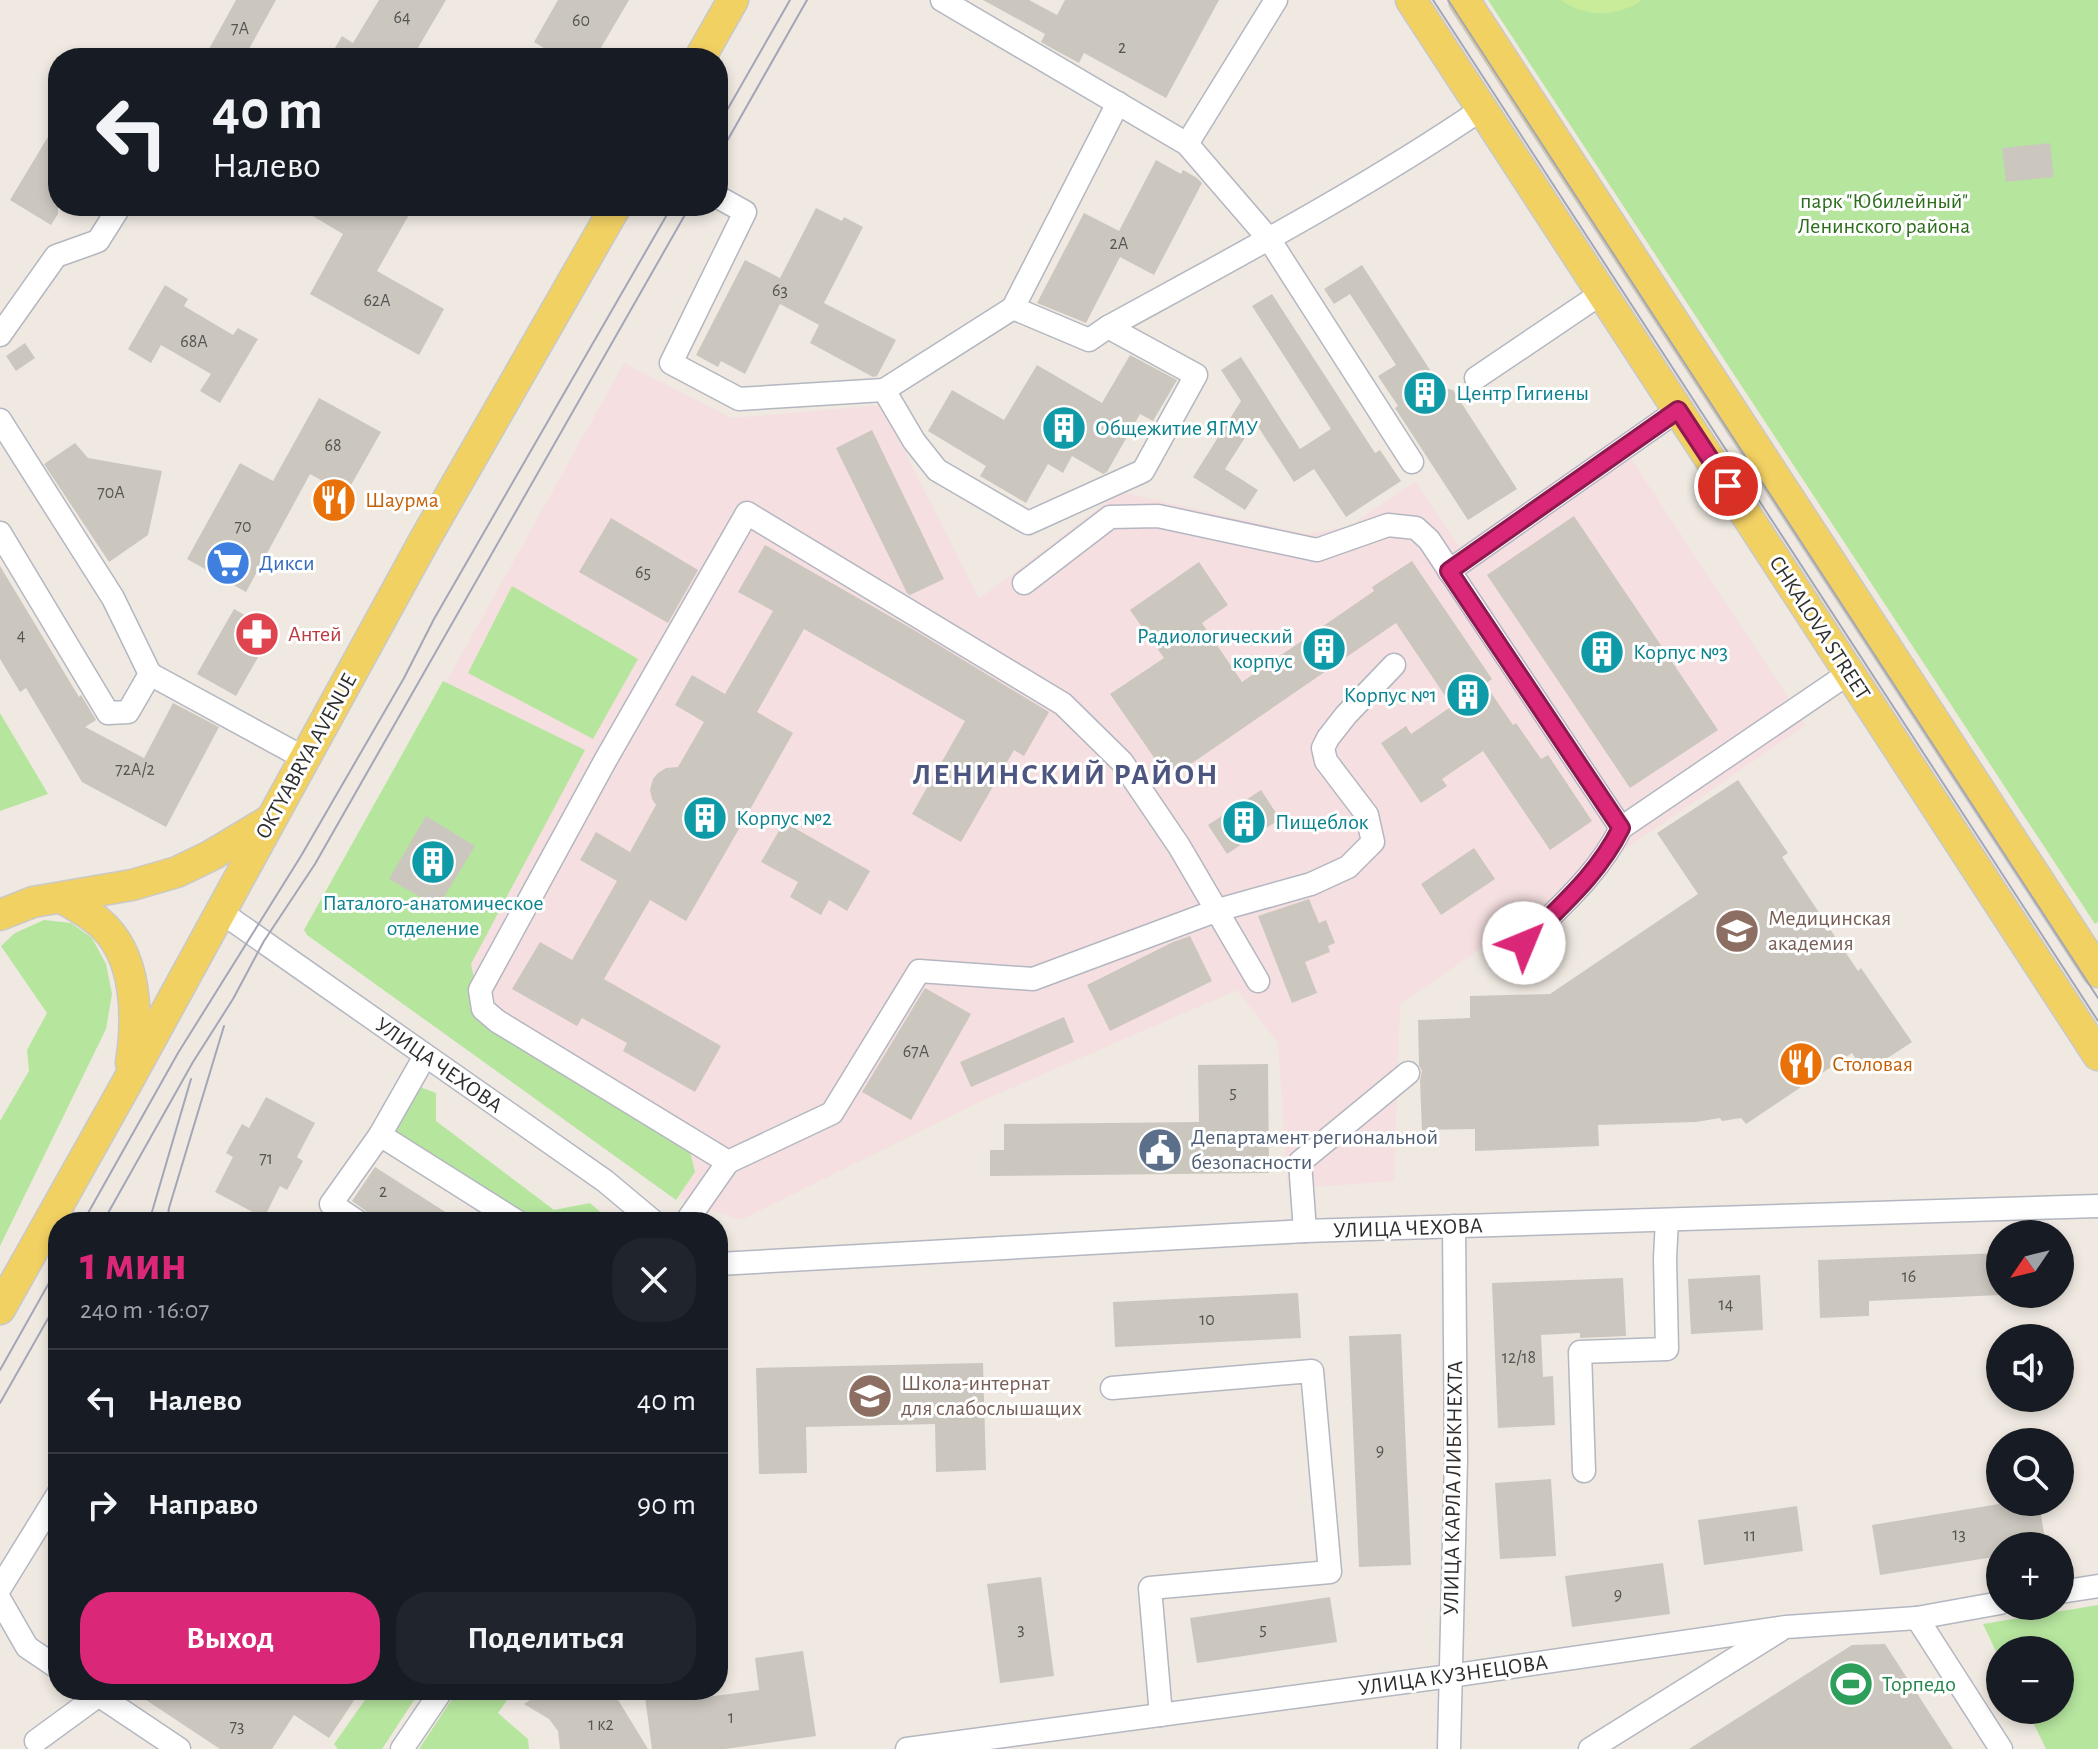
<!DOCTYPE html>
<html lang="ru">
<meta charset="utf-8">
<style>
:root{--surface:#171b24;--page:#20242c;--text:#f1f3f6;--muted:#9ea1a6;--line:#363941;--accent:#db2777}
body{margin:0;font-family:"Alegreya Sans",sans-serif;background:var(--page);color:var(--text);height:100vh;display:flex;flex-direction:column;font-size:30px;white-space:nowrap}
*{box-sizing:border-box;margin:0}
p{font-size:26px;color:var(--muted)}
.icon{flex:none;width:44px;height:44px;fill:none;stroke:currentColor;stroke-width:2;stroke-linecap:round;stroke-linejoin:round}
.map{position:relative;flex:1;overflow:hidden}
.panel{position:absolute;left:48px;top:1212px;width:680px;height:488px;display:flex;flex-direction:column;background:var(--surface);border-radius:32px;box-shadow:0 4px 12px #0003}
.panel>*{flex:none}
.hud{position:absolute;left:48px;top:48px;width:680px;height:168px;border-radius:32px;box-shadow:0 4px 12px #0003;background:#171b24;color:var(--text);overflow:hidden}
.needle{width:52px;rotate:235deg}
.fabs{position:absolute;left:1986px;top:1220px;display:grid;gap:16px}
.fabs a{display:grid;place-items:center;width:88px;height:88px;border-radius:50%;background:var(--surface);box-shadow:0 4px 12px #0003;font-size:40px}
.pin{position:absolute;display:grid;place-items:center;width:68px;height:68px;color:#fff;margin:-34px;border:4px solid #fff;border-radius:50%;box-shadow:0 2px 8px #0007}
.me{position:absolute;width:88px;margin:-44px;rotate:45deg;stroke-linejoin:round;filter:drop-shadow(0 0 6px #0008)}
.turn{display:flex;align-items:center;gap:28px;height:168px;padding:0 32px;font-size:36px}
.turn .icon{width:104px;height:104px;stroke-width:2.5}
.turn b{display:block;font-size:56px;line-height:68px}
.round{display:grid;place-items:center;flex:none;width:84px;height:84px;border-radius:32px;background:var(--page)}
.summary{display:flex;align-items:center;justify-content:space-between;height:136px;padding:0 32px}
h1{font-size:48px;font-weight:700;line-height:60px;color:var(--accent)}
.action{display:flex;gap:16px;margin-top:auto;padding:16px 32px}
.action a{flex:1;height:92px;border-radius:32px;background:var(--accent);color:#fff;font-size:32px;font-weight:700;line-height:92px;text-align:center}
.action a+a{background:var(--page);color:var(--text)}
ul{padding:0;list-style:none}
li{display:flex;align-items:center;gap:24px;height:104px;padding:0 32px;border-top:2px solid var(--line)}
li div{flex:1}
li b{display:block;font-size:30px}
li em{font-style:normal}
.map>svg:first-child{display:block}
.medical{fill:#f5dfe0}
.green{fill:#b6e59e}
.pitch{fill:#c9ec9a}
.building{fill:#cbc7bf}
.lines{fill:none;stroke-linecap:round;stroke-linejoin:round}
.minor-casing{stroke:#b4b7c1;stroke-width:25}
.major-casing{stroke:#c9c9c9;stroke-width:33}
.minor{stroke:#fff;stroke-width:22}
.major{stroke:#f2d163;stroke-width:30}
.tram{stroke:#a3a6b8;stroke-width:2}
.route-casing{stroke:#8e194d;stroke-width:20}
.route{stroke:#db2777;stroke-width:14}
.labels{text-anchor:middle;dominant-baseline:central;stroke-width:6;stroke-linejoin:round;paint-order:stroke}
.number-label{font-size:18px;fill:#555452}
.park-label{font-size:22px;fill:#2c6e1b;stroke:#fff}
.culture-label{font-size:22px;fill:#0d838f;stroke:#fff;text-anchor:start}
.food-label{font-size:22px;fill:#c56008;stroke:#fff;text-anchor:start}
.shop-label{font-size:22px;fill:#366cbe;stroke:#fff;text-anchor:start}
.street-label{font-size:22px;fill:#2e2e2e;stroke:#fff}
.health-label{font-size:22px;fill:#be3a42;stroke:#fff;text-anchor:start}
.education-label{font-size:22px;fill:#785e54;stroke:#fff;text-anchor:start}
.service-label{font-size:22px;fill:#4e5e75;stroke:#fff;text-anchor:start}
.leisure-label{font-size:22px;fill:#27864d;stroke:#fff;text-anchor:start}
.district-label{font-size:30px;font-weight:bold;letter-spacing:2px;fill:#4d5680;stroke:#fff}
</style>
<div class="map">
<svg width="2098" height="1749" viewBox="0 0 2098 1749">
<rect width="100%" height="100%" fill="#efe9e1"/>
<polygon class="medical" points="624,363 732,418 881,405 979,599 1120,492 1307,534 1350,526 1415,481 1460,547 1617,437 1806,725 1400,1004 1394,1181 1288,1189 1278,1043 1237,990 977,1103 741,1220 697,1206 676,1196 307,932"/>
<g class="green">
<polygon points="1488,0 2098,0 2098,922 2095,924"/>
<polygon points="512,586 638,659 593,739 468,673"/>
<polygon points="443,681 585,750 471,964 482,1016 689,1147 695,1172 676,1200 307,935 304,930"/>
<polygon points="0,713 48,794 0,811"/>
<polygon points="44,920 71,923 92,938 106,964 112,994 106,1029 0,1246 0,1121 29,1071 27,1050 47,1013 1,946 15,933"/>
<polygon points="417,1086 436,1093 436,1121 554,1210 590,1203 612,1222 508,1222 383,1146"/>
<polygon points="2098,1605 2098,1749 2046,1749 2027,1710 2060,1710 2060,1650 2000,1650 2000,1660 1983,1624"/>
<polygon points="372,1690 417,1690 418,1694 382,1749 338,1749 334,1744"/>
<polygon points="458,1690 514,1690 498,1713 528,1739 529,1749 419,1749"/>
</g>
<path class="pitch" d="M 1561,0 L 1642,0 C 1618,17 1585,18 1561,0 Z"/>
<g class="building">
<polygon points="236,0 276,0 244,58 204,58"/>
<polygon points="379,0 446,0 412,58 329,58 342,36 353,43"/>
<polygon points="558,0 629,0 595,58 560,58 534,42"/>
<polygon points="983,0 1029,0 1057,15 1065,0 1219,0 1166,98 1084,53 1079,63 1055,50 1041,42 1045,34"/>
<polygon points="58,120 58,214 51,225 10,200"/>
<polygon points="2050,143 2054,177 2006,182 2002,148"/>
<polygon points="1156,160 1181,174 1183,170 1197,178 1202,183 1154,275 1120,257 1086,323 1037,303 1084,213 1119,231"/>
<polygon points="296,206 414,206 377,271 444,309 419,355 310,294 343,234"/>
<polygon points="816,208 842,221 844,217 863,227 824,303 896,340 877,376 873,377 810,343 819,325 780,304 745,374 721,361 718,367 696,355 745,260 780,278"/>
<polygon points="1362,265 1441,387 1453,390 1517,489 1468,520 1395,408 1398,406 1378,376 1396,365 1350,294 1334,304 1324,289"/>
<polygon points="165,285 188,299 184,306 233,335 238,328 258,339 220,403 200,391 211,374 161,345 151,363 128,349"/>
<polygon points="1272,294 1375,453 1380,450 1401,481 1346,517 1314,469 1294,482 1255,422 1225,469 1258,490 1245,510 1193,477 1241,401 1221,370 1241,357 1300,449 1331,429 1252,306"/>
<polygon points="25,343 35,358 16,371 6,356"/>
<polygon points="1130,355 1177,380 1153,421 1140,414 1107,472 1103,474 1072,456 1063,473 1048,464 1026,503 980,476 986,466 928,431 952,390 1004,420 1037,365 1102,403"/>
<polygon points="319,398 381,432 346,494 310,474 246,592 187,559 240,463 273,481"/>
<polygon points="872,430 944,579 910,595 907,593 836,448"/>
<polygon points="75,443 88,458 162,471 148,535 109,562 44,464"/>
<polygon points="1574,516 1718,730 1630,788 1487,575"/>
<polygon points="611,518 698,570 668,623 579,572"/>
<polygon points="765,545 914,630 1049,712 1024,756 1014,750 961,842 912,814 965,721 804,629 757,712 793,733 743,822 686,921 650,900 604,979 721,1046 695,1092 623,1051 627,1043 582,1018 577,1026 512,989 540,942 572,960 617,881 580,860 596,832 630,852 656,805 652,799 650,790 653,779 658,773 666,768 678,767 704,722 675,705 692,675 725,694 773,611 738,592"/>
<polygon points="1412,561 1492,679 1485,684 1513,725 1516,723 1541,759 1548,755 1592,821 1550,850 1483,751 1442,779 1447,786 1421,803 1381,743 1406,726 1411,734 1452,706 1396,623 1169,779 1110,694 1164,658 1130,610 1199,562 1228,605 1202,623 1242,682 1374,591 1372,587"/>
<polygon points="0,566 79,697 81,695 96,720 85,727 144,758 173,703 219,727 166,827 82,782 26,688 20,692 0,659"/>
<polygon points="234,609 273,631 236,696 197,674"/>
<polygon points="1738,780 1788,853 1782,857 1858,971 1861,968 1912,1042 1865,1073 1852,1053 1746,1124 1741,1118 1722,1121 1720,1118 1696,1122 1598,1125 1599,1146 1475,1151 1475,1129 1422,1130 1420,1080 1422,1071 1419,1065 1418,1020 1470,1018 1470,996 1550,994 1698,894 1657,833"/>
<polygon points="1261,790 1280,819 1227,854 1208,825"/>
<polygon points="426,816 475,846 438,907 389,879"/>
<polygon points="784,822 870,871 847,911 829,900 821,915 790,897 798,882 761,862"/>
<polygon points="1474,848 1495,879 1441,915 1421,884"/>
<polygon points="1309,899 1319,923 1326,920 1335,943 1328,946 1330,952 1305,962 1317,993 1292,1003 1258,916"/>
<polygon points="1190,936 1212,981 1110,1031 1087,985 1173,942"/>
<polygon points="925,988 971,1014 911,1120 862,1092"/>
<polygon points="1064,1017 1074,1042 971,1087 960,1062"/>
<polygon points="1268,1064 1269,1173 990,1176 990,1150 1004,1150 1004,1124 1199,1122 1198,1065"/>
<polygon points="266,1097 315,1123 297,1157 303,1161 287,1190 280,1186 264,1218 215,1192 233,1157 226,1153 242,1124 249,1128"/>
<polygon points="375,1167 461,1222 372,1222 366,1211 352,1201"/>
<polygon points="2000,1253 2000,1295 1869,1301 1869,1316 1820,1318 1818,1260"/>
<polygon points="1760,1275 1763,1330 1691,1334 1688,1279"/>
<polygon points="1623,1278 1626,1336 1580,1338 1580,1333 1541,1335 1543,1377 1553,1376 1555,1425 1498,1428 1492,1283"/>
<polygon points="1298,1293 1301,1338 1115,1347 1113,1302"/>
<polygon points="1401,1334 1411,1565 1359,1567 1349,1336"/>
<polygon points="983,1363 986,1470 936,1472 935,1424 806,1427 807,1473 759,1474 756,1368"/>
<polygon points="1551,1479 1556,1556 1500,1559 1495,1483"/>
<polygon points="2011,1502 2039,1502 2046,1546 2000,1546 2000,1556 1880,1575 1872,1525"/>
<polygon points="1797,1506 1803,1551 1704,1565 1698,1520"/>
<polygon points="1663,1563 1670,1614 1572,1627 1565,1576"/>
<polygon points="1041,1577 1054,1676 1000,1683 987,1584"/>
<polygon points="1330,1597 1337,1642 1197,1663 1190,1618"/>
<polygon points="1885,1644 1953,1749 1689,1749 1852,1645"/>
<polygon points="803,1651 816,1736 725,1749 652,1749 644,1690 691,1690 692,1699 759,1690 755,1658"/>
<polygon points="131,1690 361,1690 329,1738 294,1715 272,1749 220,1749"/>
<polygon points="528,1690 612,1690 648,1749 560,1749 558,1731 549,1719 524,1704 533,1698"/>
</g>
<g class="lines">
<g class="minor-casing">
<g id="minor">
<polyline points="942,0 1187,144 1269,239 1412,462"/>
<path d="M 1118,103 L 1013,308 L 1089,340 L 1108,327 C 1234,258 1363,190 1482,109"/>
<polyline points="1187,144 1276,0"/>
<polyline points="718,197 745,212 671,363 739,399 884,390 1013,308"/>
<polyline points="0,335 56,256 98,241 120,206"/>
<polyline points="1476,378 1602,293"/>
<polyline points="884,390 914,441 937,470 1028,523 1143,471 1196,375 1108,327"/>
<polyline points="0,420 113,598 150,674"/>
<polyline points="0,533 108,713 128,712 150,674 304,758"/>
<polyline points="1449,571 1678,410"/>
<path d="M 1024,583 L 1110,517 L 1158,516 L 1317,550 L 1388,525 L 1416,528 L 1429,540 L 1621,828 C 1597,876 1560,906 1524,943"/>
<polyline points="1621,828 1849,673"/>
<polyline points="221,912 605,1181 654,1222"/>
<polyline points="425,1056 380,1135 518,1222"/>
<polyline points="728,1162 832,1113 919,971 1033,979 1218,910 1311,884 1348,867 1373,842 1367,815 1326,761 1323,748 1328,738 1346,715 1394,665"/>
<polyline points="358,1222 331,1204 380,1135"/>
<polyline points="686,1222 728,1162 497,1021 483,1009 480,990 605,761 747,513 1063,704 1122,762 1179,846 1258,981"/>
<polyline points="1305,1231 1300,1162 1408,1073"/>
<polyline points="718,1264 1305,1231 2098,1206"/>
<polyline points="1112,1388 1312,1371 1330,1572 1150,1588 1161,1715"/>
<polyline points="1584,1471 1580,1352 1667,1349 1665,1258 1667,1220"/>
<polyline points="0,1588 58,1494"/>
<polyline points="2060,1592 2098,1586"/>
<polyline points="0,1600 27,1647 58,1668"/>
<polyline points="1917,1618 2001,1749"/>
<polyline points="91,1690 179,1749"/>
<polyline points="36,1741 99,1695"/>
<polyline points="402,1749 442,1690"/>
<polyline points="907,1749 1450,1676 1786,1627 1917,1618 2000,1603"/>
<polyline points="1449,1749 1456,1459 1454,1226"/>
<polyline points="1590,1749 1779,1631"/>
</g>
</g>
<g class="major-casing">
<g id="major">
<polyline points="1411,0 2098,1055"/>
<polyline points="1464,0 2098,972"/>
<polyline points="700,58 733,0"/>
<path d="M 62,898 C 74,905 88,912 99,922 C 138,955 138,1017 131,1063"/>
<polyline points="0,915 33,902 132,885 177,872 212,855 270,820"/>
<polyline points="0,1309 128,1081 425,539 616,206"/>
</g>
</g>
<use href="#minor" class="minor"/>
<use href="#major" class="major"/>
<g class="tram">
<polyline points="1433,0 2098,1021"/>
<polyline points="1448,0 2098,998"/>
<polyline points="718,126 790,0"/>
<polyline points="718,157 807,0"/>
<polyline points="83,1222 178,1053 301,856 404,678 434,619 672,206"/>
<polyline points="103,1222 193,1062 233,999 264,941 315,864 690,206"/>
<polyline points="149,1222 191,1079"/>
<polyline points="167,1222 169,1208 224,1026"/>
<polyline points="0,1370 58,1267"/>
<polyline points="0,1403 58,1301"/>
</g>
</g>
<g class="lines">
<g class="route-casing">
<path id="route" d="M 1524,943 C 1560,906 1597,876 1621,828 L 1449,571 L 1678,410 L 1728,486"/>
</g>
<use href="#route" class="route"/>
</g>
<defs>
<g id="building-disc" transform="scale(2.3)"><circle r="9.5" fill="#0f9aa8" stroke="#fff"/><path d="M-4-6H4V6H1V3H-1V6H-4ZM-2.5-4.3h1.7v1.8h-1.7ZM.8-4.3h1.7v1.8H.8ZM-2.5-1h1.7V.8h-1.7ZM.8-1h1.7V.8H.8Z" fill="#fff"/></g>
<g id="restaurant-disc" transform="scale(2.3)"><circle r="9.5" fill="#e8710a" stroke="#fff"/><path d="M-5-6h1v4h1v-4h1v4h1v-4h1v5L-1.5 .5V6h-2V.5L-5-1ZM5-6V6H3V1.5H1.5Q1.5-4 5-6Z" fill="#fff"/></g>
<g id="supermarket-disc" transform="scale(2.3)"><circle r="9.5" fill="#3f7fe0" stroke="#fff"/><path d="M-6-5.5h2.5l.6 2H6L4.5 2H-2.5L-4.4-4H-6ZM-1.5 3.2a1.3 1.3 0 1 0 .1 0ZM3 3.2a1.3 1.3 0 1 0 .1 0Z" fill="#fff"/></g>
<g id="pharmacy-disc" transform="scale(2.3)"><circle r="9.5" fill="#e0444e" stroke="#fff"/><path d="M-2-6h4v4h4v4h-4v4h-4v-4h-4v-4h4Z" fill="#fff"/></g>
<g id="university-disc" transform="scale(2.3)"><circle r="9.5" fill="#8d6e63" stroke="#fff"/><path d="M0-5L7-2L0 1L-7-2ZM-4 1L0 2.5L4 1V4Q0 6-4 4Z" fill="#fff"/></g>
<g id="civic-disc" transform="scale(2.3)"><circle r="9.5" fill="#5c6f8a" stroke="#fff"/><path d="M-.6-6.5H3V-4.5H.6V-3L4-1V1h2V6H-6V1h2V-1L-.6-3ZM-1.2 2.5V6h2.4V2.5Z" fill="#fff"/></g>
<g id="school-disc" transform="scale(2.3)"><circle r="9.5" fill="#8d6e63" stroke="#fff"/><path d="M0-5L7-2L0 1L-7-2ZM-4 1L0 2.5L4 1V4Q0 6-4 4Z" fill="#fff"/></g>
<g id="stadium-disc" transform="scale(2.3)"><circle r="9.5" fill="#2e9e5b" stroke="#fff"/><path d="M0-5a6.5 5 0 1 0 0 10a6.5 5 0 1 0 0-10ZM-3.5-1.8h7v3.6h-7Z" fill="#fff"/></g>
</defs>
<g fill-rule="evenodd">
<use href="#building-disc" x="1425" y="393"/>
<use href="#building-disc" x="1064" y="428"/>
<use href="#restaurant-disc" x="334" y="500"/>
<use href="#supermarket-disc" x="228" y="563"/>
<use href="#pharmacy-disc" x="257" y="634"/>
<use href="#building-disc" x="1324" y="649"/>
<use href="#building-disc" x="1602" y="652"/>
<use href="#building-disc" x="1468" y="695"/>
<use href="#building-disc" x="705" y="818"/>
<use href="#building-disc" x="1244" y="822"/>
<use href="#building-disc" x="433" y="862"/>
<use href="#university-disc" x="1737" y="931"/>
<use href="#restaurant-disc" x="1801" y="1064"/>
<use href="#civic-disc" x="1160" y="1150"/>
<use href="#school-disc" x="870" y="1396"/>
<use href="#stadium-disc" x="1851" y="1684"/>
</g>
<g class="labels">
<g class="number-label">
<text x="402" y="18">64</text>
<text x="581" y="21">60</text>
<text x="240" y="29">7А</text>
<text x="1122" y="48">2</text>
<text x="1119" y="244">2А</text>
<text x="780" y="291">63</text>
<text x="377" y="301">62А</text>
<text x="194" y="342">68А</text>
<text x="333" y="446">68</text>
<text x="111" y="493">70А</text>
<text x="243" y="527">70</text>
<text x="643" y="573">65</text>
<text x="21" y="636">4</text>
<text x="135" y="770">72А/2</text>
<text x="916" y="1052">67А</text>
<text x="1233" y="1093">5</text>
<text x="266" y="1159">71</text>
<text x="383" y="1192">2</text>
<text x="1909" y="1277">16</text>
<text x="1726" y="1305">14</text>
<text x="1207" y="1320">10</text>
<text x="1519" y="1358">12/18</text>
<text x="1380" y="1451">9</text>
<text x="1959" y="1535">13</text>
<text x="1750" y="1536">11</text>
<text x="1618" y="1595">9</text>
<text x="1021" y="1630">3</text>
<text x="1263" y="1630">5</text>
<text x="731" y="1718">1</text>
<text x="601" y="1725">1 к2</text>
<text x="237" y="1727">73</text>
</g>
<g class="park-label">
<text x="1884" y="201">парк "Юбилейный"<tspan x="1884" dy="25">Ленинского района</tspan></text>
</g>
<g class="culture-label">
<text x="1456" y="393">Центр Гигиены</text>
<text x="1095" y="428">Общежитие ЯГМУ</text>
<text x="1293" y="636" text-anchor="end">Радиологический<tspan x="1293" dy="25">корпус</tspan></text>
<text x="1633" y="652">Корпус №3</text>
<text x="1437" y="695" text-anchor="end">Корпус №1</text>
<text x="736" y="818">Корпус №2</text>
<text x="1275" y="822">Пищеблок</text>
<text x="433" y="903" text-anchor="middle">Паталого-анатомическое<tspan x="433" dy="25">отделение</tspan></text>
</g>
<g class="food-label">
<text x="365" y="500">Шаурма</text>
<text x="1832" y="1064">Столовая</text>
</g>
<g class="shop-label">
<text x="259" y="563">Дикси</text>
</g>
<g class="street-label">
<text transform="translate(1820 628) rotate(57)">CHKALOVA STREET</text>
<text transform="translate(306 756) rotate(-61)">OKTYABRYA AVENUE</text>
<text transform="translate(439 1065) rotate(35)">УЛИЦА ЧЕХОВА</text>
<text transform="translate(1408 1228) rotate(-2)">УЛИЦА ЧЕХОВА</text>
<text transform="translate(1453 1488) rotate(-89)">УЛИЦА КАРЛА ЛИБКНЕХТА</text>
<text transform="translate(1453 1675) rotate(-8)">УЛИЦА КУЗНЕЦОВА</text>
</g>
<g class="health-label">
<text x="288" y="634">Антей</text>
</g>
<g class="education-label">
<text x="1768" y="918">Медицинская<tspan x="1768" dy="25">академия</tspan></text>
<text x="901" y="1383">Школа-интернат<tspan x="901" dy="25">для слабослышащих</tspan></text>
</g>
<g class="service-label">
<text x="1191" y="1137">Департамент региональной<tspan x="1191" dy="25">безопасности</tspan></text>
</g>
<g class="leisure-label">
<text x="1882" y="1684">Торпедо</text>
</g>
<g class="district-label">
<text x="1066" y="775">ЛЕНИНСКИЙ РАЙОН</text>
</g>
</g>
</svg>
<div class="fabs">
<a><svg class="needle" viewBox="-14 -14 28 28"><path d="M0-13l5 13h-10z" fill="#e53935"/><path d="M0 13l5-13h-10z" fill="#9ea1a6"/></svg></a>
<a><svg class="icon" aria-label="sound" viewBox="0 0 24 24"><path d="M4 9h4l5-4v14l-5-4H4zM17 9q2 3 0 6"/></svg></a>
<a><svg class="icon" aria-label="search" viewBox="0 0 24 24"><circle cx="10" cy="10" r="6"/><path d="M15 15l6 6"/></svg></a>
<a>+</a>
<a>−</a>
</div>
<div class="pin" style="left:1728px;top:486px;background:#d93025"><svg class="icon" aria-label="arrive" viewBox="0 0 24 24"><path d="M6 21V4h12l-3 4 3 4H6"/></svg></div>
<svg class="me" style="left:1524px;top:943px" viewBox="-20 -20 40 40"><circle r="19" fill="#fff"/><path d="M0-13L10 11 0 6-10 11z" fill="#db2777"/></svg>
<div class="hud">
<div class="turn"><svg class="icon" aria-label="left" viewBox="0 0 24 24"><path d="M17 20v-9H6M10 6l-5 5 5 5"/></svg><div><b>40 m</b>Налево</div></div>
</div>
<section class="panel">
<div class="summary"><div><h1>1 мин</h1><p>240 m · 16:07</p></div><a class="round"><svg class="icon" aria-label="close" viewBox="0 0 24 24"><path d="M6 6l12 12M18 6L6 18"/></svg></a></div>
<ul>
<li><svg class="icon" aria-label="left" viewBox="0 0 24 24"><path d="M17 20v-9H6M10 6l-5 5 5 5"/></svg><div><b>Налево</b></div><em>40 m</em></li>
<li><svg class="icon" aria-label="right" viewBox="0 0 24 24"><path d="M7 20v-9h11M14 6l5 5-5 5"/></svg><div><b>Направо</b></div><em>90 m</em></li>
</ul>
<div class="action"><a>Выход</a><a>Поделиться</a></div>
</section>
</div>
